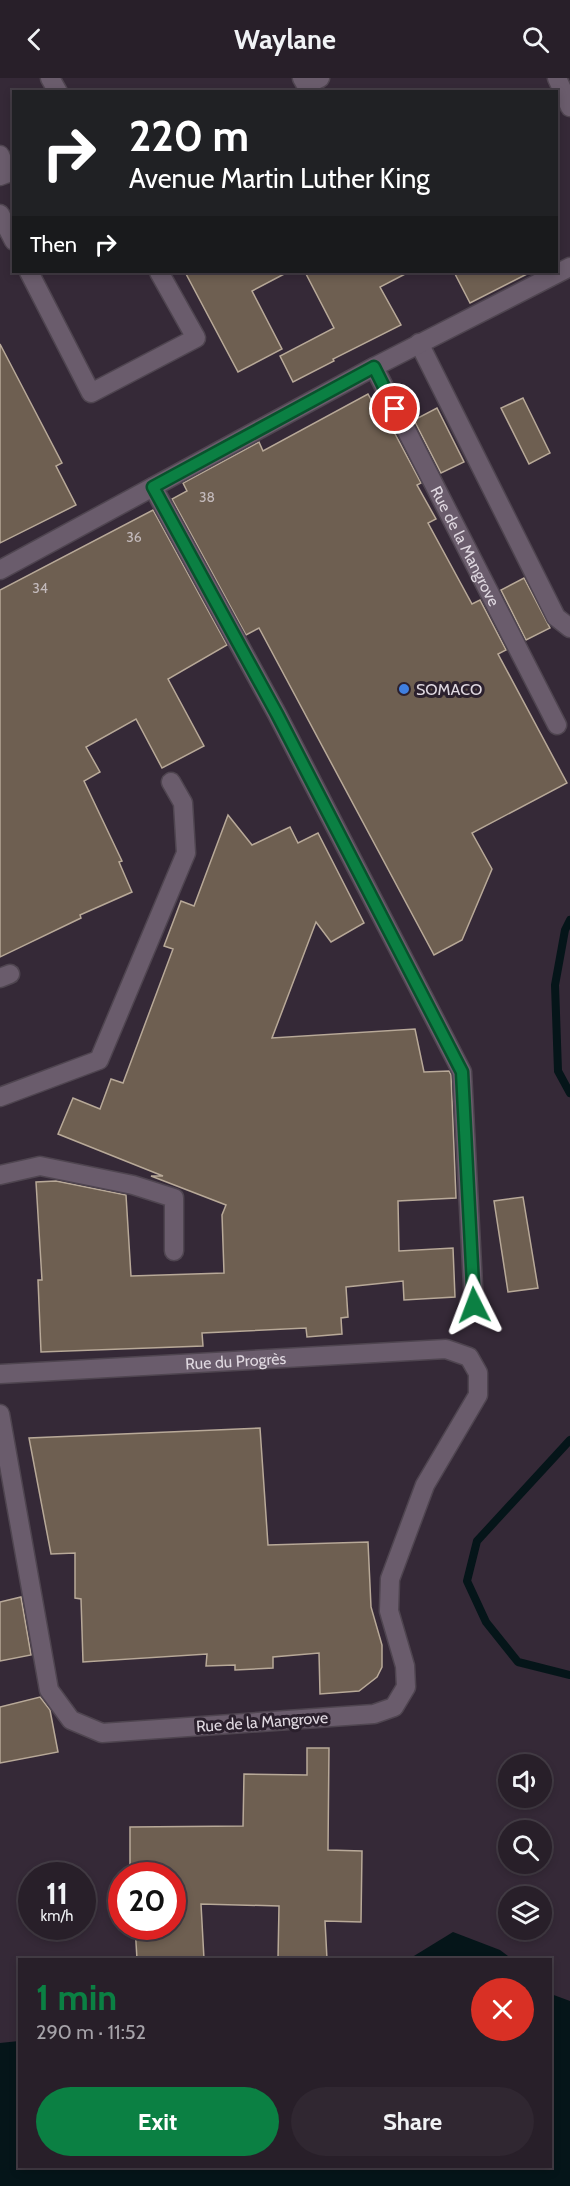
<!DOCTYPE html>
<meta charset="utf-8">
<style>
:root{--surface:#281f29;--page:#302731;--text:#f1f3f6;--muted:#a5a2a8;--line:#443d46;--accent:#0b8043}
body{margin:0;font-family:Cabin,sans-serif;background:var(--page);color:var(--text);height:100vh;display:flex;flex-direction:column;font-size:22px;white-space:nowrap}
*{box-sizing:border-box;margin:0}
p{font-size:20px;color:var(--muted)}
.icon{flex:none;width:33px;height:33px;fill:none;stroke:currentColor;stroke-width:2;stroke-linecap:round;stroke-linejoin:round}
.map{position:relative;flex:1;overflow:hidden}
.side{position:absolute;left:18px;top:1880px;width:534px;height:210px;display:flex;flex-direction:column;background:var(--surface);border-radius:0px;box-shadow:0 3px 9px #0003,0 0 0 2px var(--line)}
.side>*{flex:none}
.hud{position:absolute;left:12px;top:12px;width:546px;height:183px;border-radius:0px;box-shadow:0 3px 9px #0003,0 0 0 2px var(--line);background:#202124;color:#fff;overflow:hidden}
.fabs{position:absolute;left:498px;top:1676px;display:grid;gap:12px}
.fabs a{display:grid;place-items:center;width:54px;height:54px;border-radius:50%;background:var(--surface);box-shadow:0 3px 9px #0003,0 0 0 2px var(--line);font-size:30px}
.speed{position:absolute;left:18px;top:1784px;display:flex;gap:12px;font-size:30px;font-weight:700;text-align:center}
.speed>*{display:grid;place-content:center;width:78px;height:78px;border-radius:50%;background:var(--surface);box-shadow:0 3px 9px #0003,0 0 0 2px var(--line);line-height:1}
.speed small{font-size:15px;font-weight:400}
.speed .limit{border:9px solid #d22;background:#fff;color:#111}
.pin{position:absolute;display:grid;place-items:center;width:51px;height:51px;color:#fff;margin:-26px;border:3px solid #fff;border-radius:50%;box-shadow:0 2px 6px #0007}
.me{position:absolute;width:66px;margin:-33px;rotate:357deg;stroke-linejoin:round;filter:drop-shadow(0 0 4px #0008)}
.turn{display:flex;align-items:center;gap:21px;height:126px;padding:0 18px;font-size:27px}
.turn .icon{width:78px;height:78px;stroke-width:2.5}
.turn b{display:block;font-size:42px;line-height:51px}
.then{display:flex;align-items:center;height:57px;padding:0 18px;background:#0003;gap:12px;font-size:22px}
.round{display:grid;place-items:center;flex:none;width:63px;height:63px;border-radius:32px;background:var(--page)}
.summary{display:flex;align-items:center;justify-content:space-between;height:102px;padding:0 18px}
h1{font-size:36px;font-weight:700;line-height:45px;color:var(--accent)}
.primary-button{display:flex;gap:12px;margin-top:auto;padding:12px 18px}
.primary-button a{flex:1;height:69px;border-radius:36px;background:var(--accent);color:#fff;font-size:24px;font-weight:700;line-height:69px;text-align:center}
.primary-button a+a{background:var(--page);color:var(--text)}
header{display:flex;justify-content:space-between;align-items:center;height:78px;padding:0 18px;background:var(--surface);font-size:27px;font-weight:700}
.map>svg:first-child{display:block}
.water{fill:#051519}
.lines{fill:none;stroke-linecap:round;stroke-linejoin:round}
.stream{stroke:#051519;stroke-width:8}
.building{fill:#6e5f51;stroke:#b8a998;stroke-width:1.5}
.minor-casing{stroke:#4f4550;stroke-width:21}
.minor{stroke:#6a5c6c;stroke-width:18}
.route-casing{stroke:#07532c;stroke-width:15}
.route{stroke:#0b8043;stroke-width:10}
.shop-dot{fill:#3f7fe0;stroke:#2b202d;stroke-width:2}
.labels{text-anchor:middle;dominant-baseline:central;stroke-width:6;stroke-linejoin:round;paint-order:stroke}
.number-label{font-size:14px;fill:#c3babc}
.street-label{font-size:16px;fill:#dfd8e0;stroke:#2b202d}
.poi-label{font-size:16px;fill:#dfd8e0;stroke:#2b202d;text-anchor:start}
</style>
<header><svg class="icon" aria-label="back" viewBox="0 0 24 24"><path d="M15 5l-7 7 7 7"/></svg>Waylane<svg class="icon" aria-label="search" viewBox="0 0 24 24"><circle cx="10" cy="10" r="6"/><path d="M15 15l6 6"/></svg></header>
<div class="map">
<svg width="570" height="2108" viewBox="0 0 570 2108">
<rect width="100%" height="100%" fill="#352937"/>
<g class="water">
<polygon points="453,1854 500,1872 512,1881 409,1881"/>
<polygon points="551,1916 570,1923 570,2108 0,2108 0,1965 19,1963 20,2088 550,2088"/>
</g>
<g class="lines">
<g class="stream">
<polyline points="570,842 565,852 555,907 558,993 570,1015"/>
<polyline points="570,1362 477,1463 467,1503 486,1544 518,1584 570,1597"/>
</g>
</g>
<g class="building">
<polygon points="185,194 288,194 252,213 282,271 238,294"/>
<polygon points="305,194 409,194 380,209 401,247 333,281 334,283 293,304 280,278 334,250"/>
<polygon points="454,194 531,194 470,225"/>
<polygon points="0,266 62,385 56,388 76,427 0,465"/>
<polygon points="368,316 389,354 393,352 421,405 417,407 436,441 428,445 472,526 480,522 506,572 498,576 567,705 472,755 492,791 462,862 434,877 259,550 246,557 172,421 187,413 183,405 259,364 263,373"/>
<polygon points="523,320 550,375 529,386 501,330"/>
<polygon points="437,330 464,384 441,395 414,342"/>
<polygon points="153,432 227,567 168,601 204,668 162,690 136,641 86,669 100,694 84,703 122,783 119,784 132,814 80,837 81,840 0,879 0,512"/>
<polygon points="524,500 550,550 526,562 501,512"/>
<polygon points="228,737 252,767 290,749 298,765 318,755 364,845 331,864 316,844 272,960 415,951 424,994 449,993 451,997 456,1120 398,1123 399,1173 453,1170 455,1219 404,1222 403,1203 346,1209 348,1239 341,1240 342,1256 307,1259 306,1250 202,1255 203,1268 41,1274 38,1202 42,1202 36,1104 56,1103 126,1117 131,1198 224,1195 222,1137 226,1127 151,1098 163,1098 58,1056 73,1020 100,1031 111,1001 123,1005 173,871 164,868 181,823 194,828"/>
<polygon points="523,1119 538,1210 508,1214 494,1123"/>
<polygon points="260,1350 268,1467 368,1464 371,1529 382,1567 382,1589 377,1599 359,1613 320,1616 319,1575 273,1579 273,1590 235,1592 235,1587 206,1588 207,1576 83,1584 81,1521 75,1520 75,1475 51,1476 29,1360"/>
<polygon points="21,1519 31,1577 0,1583 0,1524"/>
<polygon points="40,1619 50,1632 58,1674 0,1685 0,1629"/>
<polygon points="307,1670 329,1670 328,1772 362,1773 361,1844 325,1843 327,1881 278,1881 279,1828 201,1826 204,1881 137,1881 135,1848 172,1848 172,1797 130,1797 130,1749 243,1748 244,1696 307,1697"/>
</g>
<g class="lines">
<g class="minor-casing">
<g id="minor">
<polyline points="50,0 58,14"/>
<polyline points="302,0 306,7 320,0"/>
<polyline points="557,0 570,29"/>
<polyline points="0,77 8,95 0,98"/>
<polyline points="0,136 14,163"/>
<polyline points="29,194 91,315 196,260 159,194"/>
<polyline points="419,265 556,539 570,550"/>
<path id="s1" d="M 374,289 L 557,647"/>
<polyline points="153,409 277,636 462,994 474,1227"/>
<polyline points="0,492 374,289 570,189"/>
<polyline points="0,900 10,896"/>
<polyline points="0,1019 99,982 186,775 183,725 171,704"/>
<polyline points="0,1097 40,1088 133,1107 174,1120 174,1173"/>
<path id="s2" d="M 0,1296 L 446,1271 L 469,1279 L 478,1295 L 478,1317 L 425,1407 L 390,1501 L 389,1533 L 405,1588 L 406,1609 L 394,1629 L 374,1636 L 102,1655 L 71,1642 L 49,1612 L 0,1336"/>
</g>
</g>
<use href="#minor" class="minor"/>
</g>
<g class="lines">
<g class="route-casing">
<polyline id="route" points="395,331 374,289 153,409 277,636 462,994 474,1227"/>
</g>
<use href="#route" class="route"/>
</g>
<circle class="shop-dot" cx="404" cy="611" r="6"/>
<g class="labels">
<g class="number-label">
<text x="207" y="419">38</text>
<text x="134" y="459">36</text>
<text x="40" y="510">34</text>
</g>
<g class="street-label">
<text stroke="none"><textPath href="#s1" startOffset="201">Rue de la Mangrove</textPath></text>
<text stroke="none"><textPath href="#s2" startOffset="236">Rue du Progrès</textPath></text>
<text transform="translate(262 1644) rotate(-4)">Rue de la Mangrove</text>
</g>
<g class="poi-label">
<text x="416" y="611">SOMACO</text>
</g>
</g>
</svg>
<div class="fabs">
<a><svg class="icon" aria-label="sound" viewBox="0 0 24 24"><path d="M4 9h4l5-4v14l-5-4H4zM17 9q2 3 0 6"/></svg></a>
<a><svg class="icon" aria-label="search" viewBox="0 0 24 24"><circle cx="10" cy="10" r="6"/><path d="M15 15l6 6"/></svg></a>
<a><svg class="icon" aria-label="layers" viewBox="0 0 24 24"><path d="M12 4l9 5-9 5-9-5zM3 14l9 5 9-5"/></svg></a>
</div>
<div class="speed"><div>11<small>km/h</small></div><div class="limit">20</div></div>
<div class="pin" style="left:395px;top:331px;background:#d93025"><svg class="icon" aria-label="arrive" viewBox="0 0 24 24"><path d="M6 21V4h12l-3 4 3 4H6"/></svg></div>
<svg class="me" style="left:474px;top:1227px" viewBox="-20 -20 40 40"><path d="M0-17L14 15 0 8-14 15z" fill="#0b8043" stroke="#fff" stroke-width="4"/></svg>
<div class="hud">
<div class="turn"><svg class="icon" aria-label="right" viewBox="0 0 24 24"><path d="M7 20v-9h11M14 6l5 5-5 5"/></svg><div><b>220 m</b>Avenue Martin Luther King</div></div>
<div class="then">Then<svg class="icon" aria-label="right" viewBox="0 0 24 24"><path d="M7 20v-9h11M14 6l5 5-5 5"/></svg></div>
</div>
<section class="side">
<div class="summary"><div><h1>1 min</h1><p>290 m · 11:52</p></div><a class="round" style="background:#d93025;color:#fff"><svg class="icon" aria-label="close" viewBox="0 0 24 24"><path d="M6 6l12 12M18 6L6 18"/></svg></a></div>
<div class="primary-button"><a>Exit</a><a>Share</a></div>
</section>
</div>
